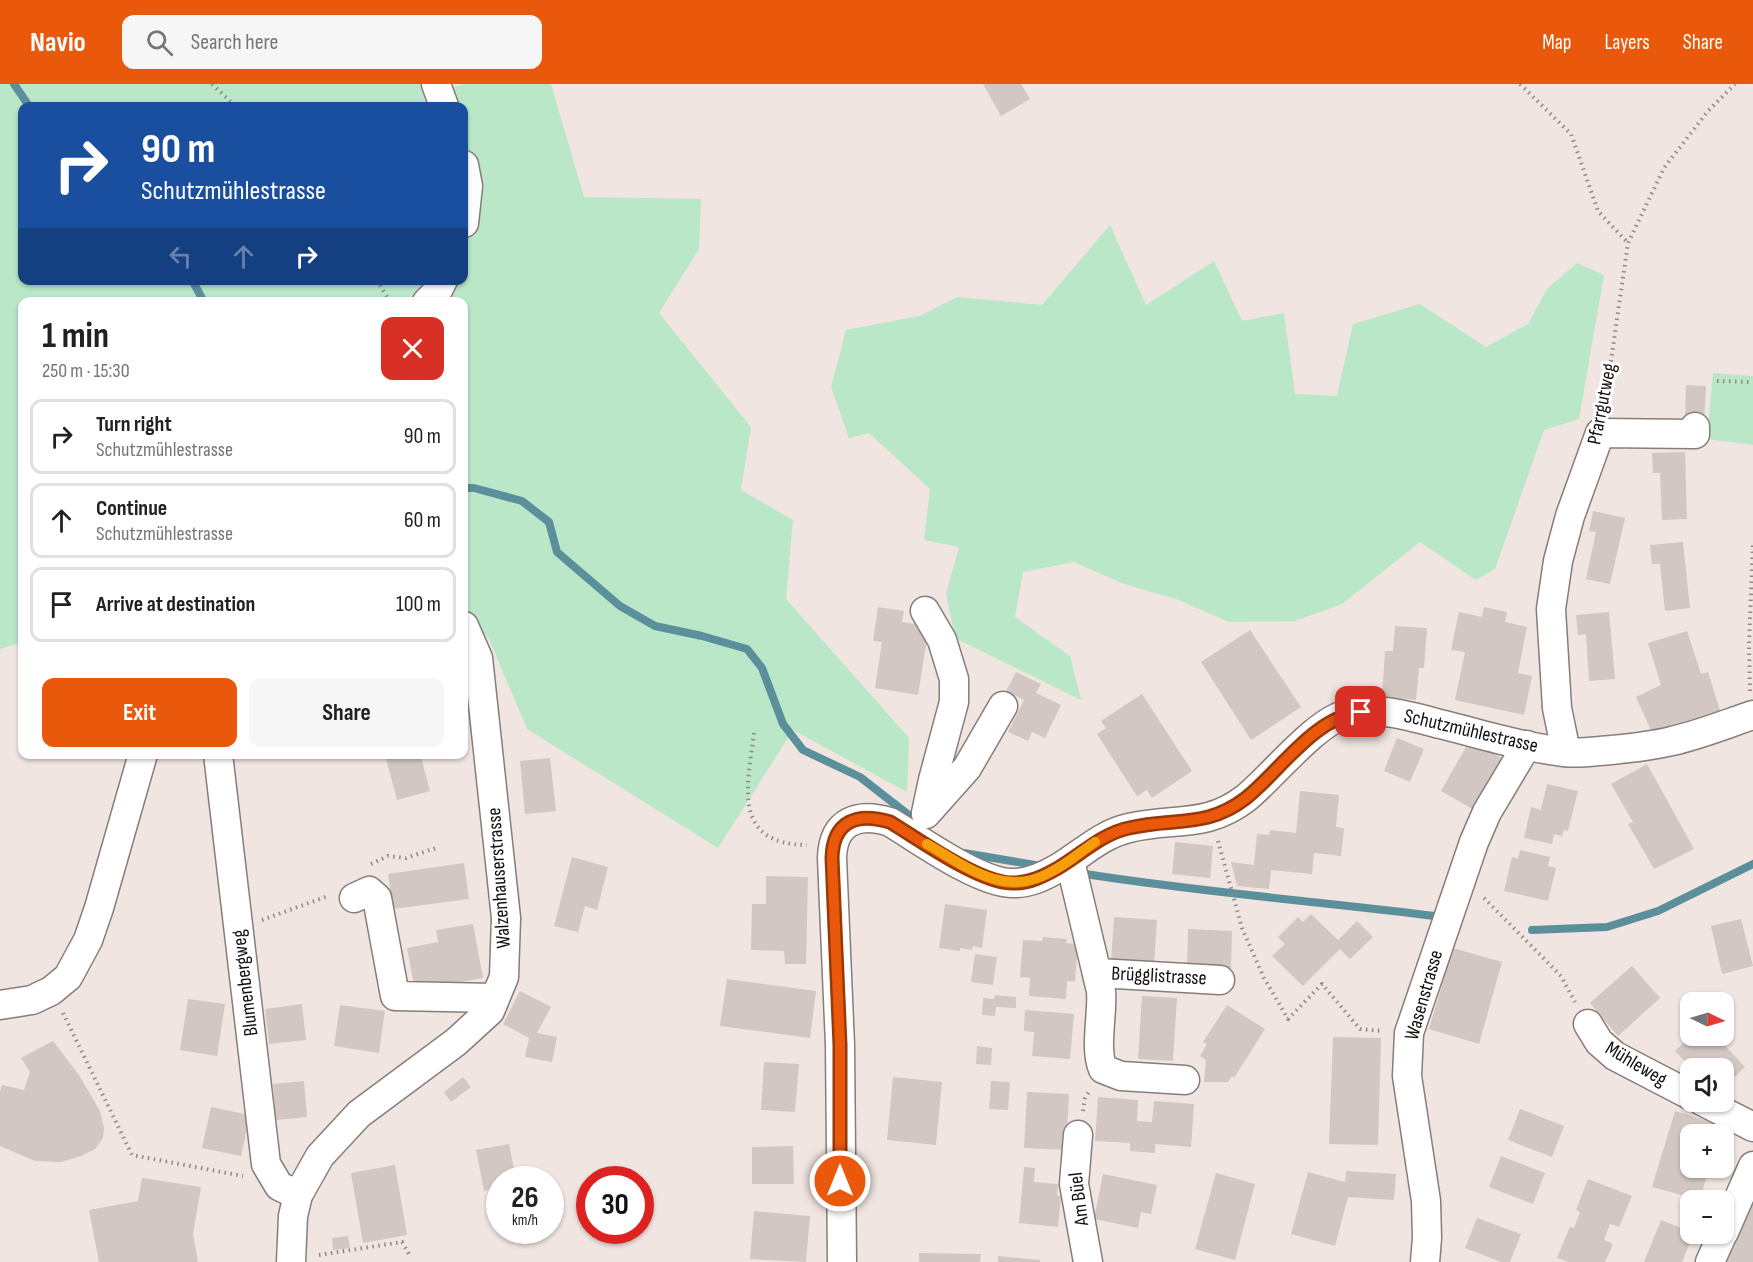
<!DOCTYPE html>
<meta charset="utf-8">
<style>
:root{--surface:#fff;--page:#f6f6f6;--text:#202124;--muted:#757577;--line:#e0e0e0;--accent:#ea580c}
body{margin:0;font-family:"Sofia Sans Condensed",sans-serif;background:var(--page);color:var(--text);height:100vh;display:flex;flex-direction:column;font-size:22px;white-space:nowrap}
*{box-sizing:border-box;margin:0}
p{font-size:20px;color:var(--muted)}
.icon{flex:none;width:33px;height:33px;fill:none;stroke:currentColor;stroke-width:2;stroke-linecap:round;stroke-linejoin:round}
.map{position:relative;flex:1;overflow:hidden}
.sheet{position:absolute;left:18px;top:213px;width:450px;height:462px;display:flex;flex-direction:column;background:var(--surface);border-radius:12px;box-shadow:0 2px 4px #0004}
.sheet>*{flex:none}
.top-card{position:absolute;left:18px;top:18px;width:450px;height:183px;border-radius:12px;box-shadow:0 2px 4px #0004;background:#1a4fa0;color:#fff;overflow:hidden}
.needle{width:39px;rotate:95deg}
.tools{position:absolute;left:1680px;top:908px;display:grid;gap:12px}
.tools a{display:grid;place-items:center;width:54px;height:54px;border-radius:12px;background:var(--surface);box-shadow:0 2px 4px #0004;font-size:30px}
.speed{position:absolute;left:486px;top:1082px;display:flex;gap:12px;font-size:30px;font-weight:700;text-align:center}
.speed>*{display:grid;place-content:center;width:78px;height:78px;border-radius:50%;background:var(--surface);box-shadow:0 2px 4px #0004;line-height:1}
.speed small{font-size:15px;font-weight:400}
.speed .limit{border:9px solid #d22;background:#fff;color:#111}
.pin{position:absolute;display:grid;place-items:center;width:51px;height:51px;color:#fff;margin:-26px;border-radius:12px;box-shadow:0 3px 9px #0006}
.me{position:absolute;width:66px;margin:-33px;rotate:0deg;stroke-linejoin:round;filter:drop-shadow(0 0 4px #0008)}
.turn{display:flex;align-items:center;gap:21px;height:126px;padding:0 24px;font-size:27px}
.turn .icon{width:78px;height:78px;stroke-width:2.5}
.turn b{display:block;font-size:42px;line-height:51px}
.lanes{display:flex;align-items:center;height:57px;padding:0 24px;background:#0003;justify-content:center;gap:30px;direction:ltr}
.lanes .off{opacity:.35}
.round{display:grid;place-items:center;flex:none;width:63px;height:63px;border-radius:12px;background:var(--page)}
.head{display:flex;align-items:center;justify-content:space-between;height:102px;padding:0 24px}
h1{font-size:36px;font-weight:700;line-height:45px}
.action{display:flex;gap:12px;margin-top:auto;padding:12px 24px}
.action a{flex:1;height:69px;border-radius:12px;background:var(--accent);color:#fff;font-size:24px;font-weight:700;line-height:69px;text-align:center}
.action a+a{background:var(--page);color:var(--text)}
ul{padding:0;list-style:none}
li{display:flex;align-items:center;gap:18px;height:75px;margin:0 12px 9px;padding:0 12px;border:3px solid var(--line);border-radius:12px}
li div{flex:1}
li b{display:block;font-size:22px}
li em{font-style:normal}
header{display:flex;align-items:center;gap:36px;box-sizing:border-box;height:84px;padding:0 30px;background:var(--accent);color:#fff}
header strong{font-size:28px}
nav{display:flex;gap:33px;margin-inline-start:auto;font-size:21px}
.search{width:420px;height:54px;background:var(--page);display:flex;align-items:center;gap:15px;box-sizing:border-box;padding:0 21px;border-radius:12px;color:var(--muted);font-size:22px}
.map>svg:first-child{display:block}
.green{fill:#b9e7c8;fill-rule:evenodd}
.lines{fill:none;stroke-linecap:round;stroke-linejoin:round}
.stream{stroke:#5b8f9c;stroke-width:8}
.building{fill:#d2c7c3}
.minor-casing{stroke:#877d79;stroke-width:31}
.path{stroke:#918985;stroke-width:4;stroke-dasharray:1.5 4.5;stroke-linecap:butt}
.minor{stroke:#fff;stroke-width:28}
.route-casing{stroke:#983908;stroke-width:15}
.route{stroke:#ea580c;stroke-width:10}
.slow{stroke:#f59e0b;stroke-width:10}
.labels{text-anchor:middle;dominant-baseline:central;stroke-width:6;stroke-linejoin:round;paint-order:stroke}
.street-label{font-size:20px;fill:#13100e;stroke:#fff}
</style>
<header>
<strong>Navio</strong>
<div class="search"><svg class="icon" aria-label="search" viewBox="0 0 24 24"><circle cx="10" cy="10" r="6"/><path d="M15 15l6 6"/></svg>Search here</div>
<nav><a>Map</a><a>Layers</a><a>Share</a></nav>
</header>
<div class="map">
<svg width="1753" height="1178" viewBox="0 0 1753 1178">
<rect width="100%" height="100%" fill="#f0e5e0"/>
<g class="green">
<path d="M 0,0 L 449,0 L 450,4 L 464,0 L 551,0 L 584,113 L 701,115 L 699,165 L 659,229 L 751,343 L 741,406 L 793,436 L 786,515 L 909,654 L 907,708 L 793,646 L 718,764 L 527,645 L 489,555 L 464,527 L 464,218 L 22,218 L 22,558 L 0,565 ZM 22,22 L 464,22 L 464,196 L 22,196 Z"/>
<polygon points="1110,141 1146,221 1214,177 1242,237 1284,229 1295,310 1337,312 1353,240 1420,220 1486,263 1528,240 1547,205 1577,179 1604,191 1579,335 1544,346 1495,485 1476,496 1420,458 1342,520 1295,537 1229,538 1176,515 1124,500 1074,478 1023,488 1015,533 1070,572 1081,616 955,554 946,510 959,463 924,456 930,405 869,349 849,354 831,303 846,246 920,232 957,213 1042,221"/>
<polygon points="1713,289 1753,292 1753,361 1707,355"/>
</g>
<g class="lines">
<g class="stream">
<polyline points="14,0 29,22"/>
<polyline points="192,196 204,218"/>
<polyline points="464,404 474,404 522,417 549,438 557,468 620,522 655,542 702,552 747,565 762,584 783,640 803,666 860,693 919,739"/>
<polyline points="964,769 1041,782"/>
<path d="M 1079,789 C 1197,808 1316,817 1435,832"/>
<polyline points="1532,846 1607,843 1658,827 1753,780"/>
</g>
</g>
<g class="building">
<polygon points="983,0 1021,0 1030,15 1001,32"/>
<polygon points="1686,301 1706,302 1704,339 1685,338"/>
<polygon points="1685,368 1687,435 1662,436 1660,389 1653,389 1652,369"/>
<polygon points="1593,427 1625,434 1610,500 1586,495 1596,448 1589,447"/>
<polygon points="1683,458 1690,524 1665,527 1660,480 1652,480 1650,461"/>
<polygon points="878,523 904,527 902,538 929,542 918,611 875,604 882,558 873,557"/>
<polygon points="1484,523 1507,528 1505,538 1527,543 1518,589 1532,592 1524,631 1455,616 1465,568 1451,566 1459,528 1482,533"/>
<polygon points="1609,528 1615,595 1589,597 1586,550 1578,551 1576,531"/>
<polygon points="1395,542 1427,544 1424,584 1419,584 1416,616 1382,613 1385,567 1393,567"/>
<polygon points="1250,546 1301,623 1251,656 1201,578"/>
<polygon points="1687,547 1701,590 1708,588 1721,630 1691,640 1689,637 1654,653 1636,613 1661,601 1648,559"/>
<polygon points="1016,588 1041,600 1036,609 1061,621 1045,654 1032,648 1028,657 1008,648 1024,616 1006,607"/>
<polygon points="1142,610 1192,687 1152,714 1147,706 1137,712 1097,650 1106,644 1101,637"/>
<polygon points="1397,654 1424,665 1410,698 1384,687"/>
<polygon points="1470,656 1505,676 1476,727 1441,707"/>
<polygon points="385,670 420,670 430,707 397,716"/>
<polygon points="550,674 556,727 525,730 520,677"/>
<polygon points="1647,680 1694,765 1654,785 1628,740 1633,738 1611,700"/>
<polygon points="1547,700 1578,707 1568,747 1564,746 1562,752 1554,750 1552,760 1524,754 1531,723 1541,726"/>
<polygon points="1300,707 1339,711 1336,743 1344,744 1341,772 1314,769 1312,790 1271,786 1269,805 1237,802 1231,778 1254,781 1257,750 1269,751 1270,746 1296,749"/>
<polygon points="1175,758 1213,762 1210,794 1172,790"/>
<polygon points="1520,766 1550,773 1548,782 1556,784 1548,817 1504,807 1512,773 1518,775"/>
<polygon points="572,773 608,783 597,826 585,822 578,848 554,842"/>
<polygon points="464,779 469,815 393,825 388,790"/>
<polygon points="766,792 808,793 806,880 785,880 784,867 751,866 752,820 766,820"/>
<polygon points="945,820 987,826 982,864 973,862 972,866 960,864 960,867 939,864"/>
<polygon points="1311,830 1338,856 1357,837 1373,853 1350,875 1340,865 1303,902 1272,872 1285,860 1278,853 1298,833 1303,838"/>
<polygon points="1114,833 1157,836 1154,880 1111,877"/>
<polygon points="1741,835 1753,882 1722,890 1711,842"/>
<polygon points="473,840 483,894 415,906 407,864 438,858 436,846"/>
<polygon points="1188,845 1232,847 1231,886 1187,884"/>
<polygon points="1043,853 1067,855 1066,859 1078,860 1075,897 1067,897 1066,915 1029,912 1030,894 1020,893 1023,856 1042,857"/>
<polygon points="1453,864 1502,878 1479,960 1429,945"/>
<polygon points="975,870 997,873 993,901 971,898"/>
<polygon points="1632,882 1660,914 1618,952 1590,919"/>
<polygon points="727,895 816,907 810,954 720,942"/>
<polygon points="520,907 551,923 537,949 557,953 552,978 525,973 529,954 503,940"/>
<polygon points="995,911 1016,913 1016,924 996,923 995,932 982,931 983,914 994,915"/>
<polygon points="1142,912 1177,914 1173,977 1138,975"/>
<polygon points="188,915 225,920 217,972 180,966"/>
<polygon points="302,920 306,956 269,960 265,925"/>
<polygon points="340,921 385,927 379,969 334,962"/>
<polygon points="1227,921 1265,945 1234,994 1232,992 1228,998 1204,998 1206,976 1200,972 1207,960 1203,958"/>
<polygon points="1025,926 1074,930 1070,975 1032,972 1034,948 1024,947"/>
<polygon points="1692,951 1715,951 1745,983 1724,1003 1724,984 1691,984 1675,967"/>
<polygon points="1333,953 1381,954 1378,1061 1329,1060"/>
<polygon points="53,957 79,991 100,1027 104,1044 103,1054 95,1065 81,1072 61,1078 35,1077 0,1062 0,1007 2,1001 24,1006 30,988 21,974"/>
<polygon points="977,962 992,964 991,981 976,980"/>
<polygon points="764,978 799,980 795,1028 761,1026"/>
<polygon points="463,993 471,1003 451,1018 444,1008"/>
<polygon points="893,993 942,998 936,1061 887,1056"/>
<polygon points="304,997 307,1033 276,1036 273,1000"/>
<polygon points="991,997 1010,998 1008,1026 989,1025"/>
<polygon points="1027,1008 1069,1010 1066,1066 1024,1064"/>
<polygon points="1098,1013 1138,1016 1137,1037 1152,1038 1154,1017 1194,1020 1191,1063 1155,1060 1155,1069 1130,1067 1130,1059 1095,1057"/>
<polygon points="211,1023 250,1031 241,1072 202,1064"/>
<polygon points="1520,1025 1564,1042 1552,1073 1508,1056"/>
<polygon points="1675,1027 1715,1039 1712,1050 1690,1050 1690,1083 1702,1083 1702,1085 1708,1087 1700,1116 1652,1103"/>
<polygon points="509,1060 516,1095 500,1095 500,1104 484,1107 476,1066"/>
<polygon points="793,1062 794,1100 752,1100 752,1063"/>
<polygon points="1501,1072 1545,1089 1533,1120 1489,1103"/>
<polygon points="395,1081 407,1151 363,1159 351,1089"/>
<polygon points="1024,1083 1035,1084 1034,1098 1058,1100 1057,1111 1061,1112 1058,1143 1019,1139"/>
<polygon points="1346,1087 1396,1090 1394,1116 1348,1113 1335,1162 1291,1150 1308,1088 1345,1098"/>
<polygon points="1216,1089 1255,1100 1235,1176 1195,1165"/>
<polygon points="1103,1090 1157,1101 1151,1130 1141,1128 1138,1144 1094,1135"/>
<polygon points="142,1094 201,1103 193,1150 198,1178 99,1178 89,1126 138,1117"/>
<polygon points="1588,1095 1632,1112 1619,1143 1610,1140 1604,1156 1613,1160 1605,1178 1568,1178 1557,1174 1570,1143 1574,1144 1580,1128 1576,1126"/>
<polygon points="1753,1119 1753,1178 1727,1178"/>
<polygon points="754,1127 810,1132 806,1178 750,1175"/>
<polygon points="1477,1134 1521,1150 1510,1178 1501,1178 1465,1164"/>
<polygon points="1661,1136 1694,1149 1682,1178 1644,1178"/>
<polygon points="348,1152 350,1164 333,1166 332,1154"/>
<polygon points="919,1169 981,1170 980,1178 919,1178"/>
<polygon points="998,1172 1040,1176 1040,1178 998,1178"/>
</g>
<g class="lines">
<g class="minor-casing">
<g id="minor">
<polyline points="436,0 444,22"/>
<polyline points="464,81 468,102 464,139"/>
<polyline points="427,218 437,208 443,196"/>
<polyline points="925,527 942,556 954,595 954,618 933,696 926,729"/>
<polyline points="1566,668 1557,624 1551,525 1558,477 1570,432 1600,349 1695,350 1695,343"/>
<polyline points="218,670 266,1080 279,1102 298,1111"/>
<polyline points="926,730 967,684 1003,622"/>
<path d="M 1070,777 L 1101,907 C 1103,930 1094,965 1103,985 L 1121,992 L 1185,996"/>
<polyline points="354,814 369,807 377,814 395,912 495,914"/>
<polyline points="1098,889 1220,896"/>
<polyline points="0,921 32,916 51,907 68,893 88,856 99,824 143,670"/>
<polyline points="1588,940 1599,958 1615,972 1690,1011"/>
<polyline points="1702,1017 1753,1043"/>
<polyline points="1078,1051 1074,1100 1088,1178"/>
<polyline points="1724,1148 1753,1082"/>
<polyline points="291,1178 293,1132 298,1111 320,1072 359,1030 456,958 490,927 504,893 506,834 478,574 464,542"/>
<path d="M 842,1178 L 840,961 L 832,774 C 833,737 858,728 890,738 C 920,756 978,798 1011,799 C 1029,800 1045,792 1060,783 C 1083,769 1102,750 1129,744 C 1174,733 1206,745 1246,714 C 1272,693 1316,637 1347,630 C 1377,622 1410,632 1440,640 C 1481,650 1522,663 1564,668 C 1579,670 1596,667 1611,666 C 1632,664 1652,662 1672,657 C 1699,651 1726,640 1753,631"/>
<polyline points="1425,1178 1427,1154 1426,1117 1407,992 1409,949 1474,758 1487,728 1527,661"/>
<polyline points="1710,1178 1723,1149"/>
</g>
</g>
<g class="path">
<polyline points="212,0 235,22"/>
<polyline points="1520,0 1571,50 1598,127 1628,159"/>
<polyline points="377,196 390,218"/>
<polyline points="1717,297 1753,298"/>
<polyline points="1604,325 1628,159 1664,84 1708,27 1735,0"/>
<polyline points="1750,607 1749,560 1753,459"/>
<path d="M 754,649 C 747,703 732,760 807,761"/>
<polyline points="1218,757 1242,844 1264,894 1288,935 1322,900 1360,945 1383,947"/>
<polyline points="371,780 388,772 406,774 436,764"/>
<polyline points="1484,814 1561,892 1575,918"/>
<polyline points="262,836 328,812"/>
<polyline points="63,929 132,1071 243,1092"/>
<polyline points="1083,1027 1085,1014 1090,1006"/>
<polyline points="319,1171 402,1158 409,1170"/>
</g>
<use href="#minor" class="minor"/>
</g>
<g class="lines">
<g class="route-casing">
<path id="route" d="M 840,1097 L 840,961 L 832,774 C 833,737 857,728 890,738 C 920,756 978,798 1011,799 C 1028,800 1044,792 1058,784 C 1082,770 1101,750 1129,744 C 1174,733 1206,745 1246,714 C 1281,686 1314,633 1361,628"/>
</g>
<use href="#route" class="route"/>
<path class="slow" d="M 927,760 C 965,782 1004,814 1049,789 C 1066,781 1079,769 1095,758"/>
</g>
<g class="labels">
<g class="street-label">
<text transform="translate(1602 320) rotate(-79)">Pfarrgutweg</text>
<text transform="translate(1471 647) rotate(13)">Schutzmühlestrasse</text>
<text transform="translate(499 794) rotate(-94)">Walzenhauserstrasse</text>
<text transform="translate(1159 892) rotate(3)">Brügglistrasse</text>
<text transform="translate(245 899) rotate(-97)">Blumenbergweg</text>
<text transform="translate(1424 911) rotate(-74)">Wasenstrasse</text>
<text transform="translate(1636 980) rotate(31)">Mühleweg</text>
<text transform="translate(1079 1115) rotate(-97)">Am Büel</text>
</g>
</g>
</svg>
<div class="tools">
<a><svg class="needle" viewBox="-14 -14 28 28"><path d="M0-13l5 13h-10z" fill="#e53935"/><path d="M0 13l5-13h-10z" fill="#757577"/></svg></a>
<a><svg class="icon" aria-label="sound" viewBox="0 0 24 24"><path d="M4 9h4l5-4v14l-5-4H4zM17 9q2 3 0 6"/></svg></a>
<a>+</a>
<a>−</a>
</div>
<div class="speed"><div>26<small>km/h</small></div><div class="limit">30</div></div>
<div class="pin" style="left:1361px;top:628px;background:#d93025"><svg class="icon" aria-label="arrive" viewBox="0 0 24 24"><path d="M6 21V4h12l-3 4 3 4H6"/></svg></div>
<svg class="me" style="left:840px;top:1097px" viewBox="-20 -20 40 40"><circle r="17" fill="#ea580c" stroke="#fff" stroke-width="3"/><path d="M0-11L8 9 0 5-8 9z" fill="#fff"/></svg>
<div class="top-card">
<div class="turn"><svg class="icon" aria-label="right" viewBox="0 0 24 24"><path d="M7 20v-9h11M14 6l5 5-5 5"/></svg><div><b>90 m</b>Schutzmühlestrasse</div></div>
<div class="lanes"><svg class="icon off" aria-label="left" viewBox="0 0 24 24"><path d="M17 20v-9H6M10 6l-5 5 5 5"/></svg><svg class="icon off" aria-label="ahead" viewBox="0 0 24 24"><path d="M12 20V5M6 11l6-6 6 6"/></svg><svg class="icon" aria-label="right" viewBox="0 0 24 24"><path d="M7 20v-9h11M14 6l5 5-5 5"/></svg></div>
</div>
<section class="sheet">
<div class="head"><div><h1>1 min</h1><p>250 m · 15:30</p></div><a class="round" style="background:#d93025;color:#fff"><svg class="icon" aria-label="close" viewBox="0 0 24 24"><path d="M6 6l12 12M18 6L6 18"/></svg></a></div>
<ul>
<li><svg class="icon" aria-label="right" viewBox="0 0 24 24"><path d="M7 20v-9h11M14 6l5 5-5 5"/></svg><div><b>Turn right</b><p>Schutzmühlestrasse</p></div><em>90 m</em></li>
<li><svg class="icon" aria-label="ahead" viewBox="0 0 24 24"><path d="M12 20V5M6 11l6-6 6 6"/></svg><div><b>Continue</b><p>Schutzmühlestrasse</p></div><em>60 m</em></li>
<li><svg class="icon" aria-label="arrive" viewBox="0 0 24 24"><path d="M6 21V4h12l-3 4 3 4H6"/></svg><div><b>Arrive at destination</b></div><em>100 m</em></li>
</ul>
<div class="action"><a>Exit</a><a>Share</a></div>
</section>
</div>
